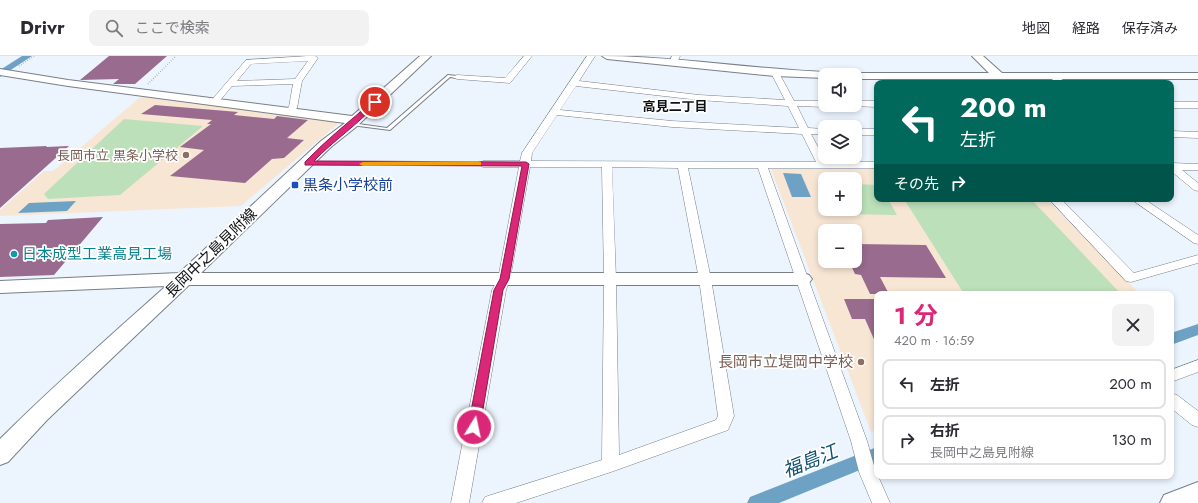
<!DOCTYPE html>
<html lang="ja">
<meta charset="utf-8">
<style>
:root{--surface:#fff;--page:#f2f2f3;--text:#2b2b33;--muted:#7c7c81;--line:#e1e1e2;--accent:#db2777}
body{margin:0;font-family:Jost,"Noto Sans JP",sans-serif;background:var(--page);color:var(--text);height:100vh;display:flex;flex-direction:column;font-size:15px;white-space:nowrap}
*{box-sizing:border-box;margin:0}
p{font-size:13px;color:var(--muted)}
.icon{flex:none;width:22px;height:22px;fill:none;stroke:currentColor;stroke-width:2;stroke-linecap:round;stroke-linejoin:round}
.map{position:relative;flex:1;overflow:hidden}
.drawer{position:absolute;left:874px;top:235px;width:300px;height:188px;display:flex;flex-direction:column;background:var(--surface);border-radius:8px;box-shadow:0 2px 6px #0003}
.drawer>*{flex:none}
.guide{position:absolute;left:874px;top:24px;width:300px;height:122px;border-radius:8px;box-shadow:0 2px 6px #0003;background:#00695c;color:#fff;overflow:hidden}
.tools{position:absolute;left:818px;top:12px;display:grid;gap:8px}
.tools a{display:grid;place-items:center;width:44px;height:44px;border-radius:8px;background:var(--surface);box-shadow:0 2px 6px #0003;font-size:20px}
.pin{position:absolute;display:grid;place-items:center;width:34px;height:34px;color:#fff;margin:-17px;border:2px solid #fff;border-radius:50%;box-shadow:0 1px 4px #0007}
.me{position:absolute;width:44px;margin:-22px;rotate:10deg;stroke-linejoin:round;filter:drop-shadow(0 0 3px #0008)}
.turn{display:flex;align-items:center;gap:14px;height:84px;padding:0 20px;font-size:18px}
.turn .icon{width:52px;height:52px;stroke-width:2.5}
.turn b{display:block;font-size:28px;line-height:34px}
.then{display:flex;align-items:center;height:38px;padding:0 20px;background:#0003;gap:8px;font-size:15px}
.round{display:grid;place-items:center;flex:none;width:42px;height:42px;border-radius:8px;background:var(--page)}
.overview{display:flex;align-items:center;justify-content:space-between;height:68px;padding:0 20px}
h1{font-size:24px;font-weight:700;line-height:30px;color:var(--accent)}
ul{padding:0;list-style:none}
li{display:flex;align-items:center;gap:12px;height:50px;margin:0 8px 6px;padding:0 12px;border:2px solid var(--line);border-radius:8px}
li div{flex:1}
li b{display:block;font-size:15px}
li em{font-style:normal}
header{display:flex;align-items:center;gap:24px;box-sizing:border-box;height:56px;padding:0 20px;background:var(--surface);border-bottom:1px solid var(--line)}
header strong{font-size:19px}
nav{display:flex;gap:22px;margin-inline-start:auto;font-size:14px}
.search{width:280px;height:36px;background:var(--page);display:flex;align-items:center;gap:10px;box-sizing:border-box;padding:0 14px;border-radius:8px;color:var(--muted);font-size:15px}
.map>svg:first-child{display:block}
.education{fill:#f8e6d5;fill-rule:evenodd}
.green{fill:#bce0ba}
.water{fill:#6ea2c4}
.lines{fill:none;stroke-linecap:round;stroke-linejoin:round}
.canal{fill:#6ea2c4;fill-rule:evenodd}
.building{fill:#996b8e}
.lane-casing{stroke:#787f88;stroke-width:2}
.street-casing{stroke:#787f88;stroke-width:1}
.secondary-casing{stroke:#787f88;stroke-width:2}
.path{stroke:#868c93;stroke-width:1.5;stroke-dasharray:0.5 2;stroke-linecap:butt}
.lane{fill:#fff;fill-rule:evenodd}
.street{fill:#fff;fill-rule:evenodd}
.secondary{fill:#fff;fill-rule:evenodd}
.route{fill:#db2777;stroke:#8e194d}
.slow{fill:#f59e0b}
.education-dot{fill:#8d6e63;stroke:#fff;stroke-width:1.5}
.transit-dot{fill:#1a4fb4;stroke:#fff;stroke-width:1.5}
.culture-dot{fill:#0f9aa8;stroke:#fff;stroke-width:1.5}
.labels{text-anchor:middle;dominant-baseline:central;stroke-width:3.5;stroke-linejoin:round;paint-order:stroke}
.far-neighbourhood-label{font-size:13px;font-weight:bold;fill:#0d1013;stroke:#fff}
.far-education-label{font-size:13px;fill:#785e54;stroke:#fff;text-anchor:end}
.transit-label{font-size:15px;fill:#164399;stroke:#fff;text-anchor:start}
.street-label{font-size:15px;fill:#0d1013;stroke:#fff}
.culture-label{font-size:15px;fill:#0d838f;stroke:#fff;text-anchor:start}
.education-label{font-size:15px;fill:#785e54;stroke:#fff;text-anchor:end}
.near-water-label{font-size:19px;font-style:italic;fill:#0d5072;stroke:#fff}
</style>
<header>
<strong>Drivr</strong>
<div class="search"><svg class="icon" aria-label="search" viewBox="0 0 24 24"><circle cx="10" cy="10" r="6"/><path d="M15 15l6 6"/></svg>ここで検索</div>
<nav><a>地図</a><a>経路</a><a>保存済み</a></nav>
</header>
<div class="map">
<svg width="1198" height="447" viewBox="0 0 1198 447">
<rect width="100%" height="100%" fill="#ecf4fe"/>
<g class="education">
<polygon points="145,39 338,64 339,67 241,150 0,160 0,154 44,115 53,115 138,43"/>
<path d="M 771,113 L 877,113 L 877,143 L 1047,143 L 1140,238 L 877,238 L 877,374 L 871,376 ZM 825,123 L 855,123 L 855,153 L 825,153 ZM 825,175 L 855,175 L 855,205 L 825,205 Z"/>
</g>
<g class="green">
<polygon points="124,63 203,70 120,139 48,143 44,138"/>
<polygon points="855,128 877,129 877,143 888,143 897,159 838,158 836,153 855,153"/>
<polygon points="904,143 1031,143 1121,238 964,238"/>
</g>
<g class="water">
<polygon points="783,117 801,118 811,141 792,141"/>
<polygon points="76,145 67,155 18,157 29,147"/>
</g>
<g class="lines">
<g class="canal">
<polygon points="22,0 32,0 0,21 0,14"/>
<polygon points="1198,268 1198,279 1171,289 1171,277"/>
<polygon points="877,391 877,407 779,447 747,447 750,441"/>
</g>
</g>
<g class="building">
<polygon points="109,0 167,0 135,28 113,28 119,23 80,24"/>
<polygon points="155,49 238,56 234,59 274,63 277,60 308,64 287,82 304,84 284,102 272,103 245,127 170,120 204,94 180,91 211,68 207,68 212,64 141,58"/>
<polygon points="47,90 46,91 69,90 0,152 0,92"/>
<polygon points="103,161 54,219 0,221 0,168 46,167 48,164"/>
<polygon points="855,188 926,189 946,222 880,221 889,238 870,238 861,219 855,218 849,205 855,205"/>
<polygon points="844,243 877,243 877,290 865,263 852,263"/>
</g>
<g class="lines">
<g class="lane-casing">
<g id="lane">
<polygon points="448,19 457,20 459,21 457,22 450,21 390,74 351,69 349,68 351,67 387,72"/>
<polygon points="306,106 483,107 485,108 483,109 308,108 306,107"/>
</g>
</g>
<g class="street-casing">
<g id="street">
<path d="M 308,0 L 315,0 L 318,2 L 302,25 L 297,52 L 291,58 L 285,58 L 283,56 L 289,51 L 293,28 L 232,30 L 217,48 L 214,49 L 210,46 L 246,4 ZM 308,5 L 295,23 L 237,25 L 251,8 Z"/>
<polygon points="524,0 532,0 510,27 457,23 453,21 457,19 505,22"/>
<path d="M 587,0 L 595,0 L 579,25 L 699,39 L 785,44 L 771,17 L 772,15 L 778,15 L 794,45 L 825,45 L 825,49 L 829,49 L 825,51 L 797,50 L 808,72 L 825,73 L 825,79 L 811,78 L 826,106 L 877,106 L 877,112 L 768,112 L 867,385 L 877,420 L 878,420 L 890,447 L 872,447 L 859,416 L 851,385 L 758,112 L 688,112 L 711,223 L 734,360 L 728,374 L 611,416 L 516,447 L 482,447 L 485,441 L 491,439 L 602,404 L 604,223 L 602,111 L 530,111 L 510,223 L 506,234 L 469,447 L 451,447 L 492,234 L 498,223 L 519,111 L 483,111 L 478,108 L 483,105 L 520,105 L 522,97 ZM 576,30 L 699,44 L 788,50 L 799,72 L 672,65 L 560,54 ZM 557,59 L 672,71 L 802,78 L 816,106 L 531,105 L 532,97 ZM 612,111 L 678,112 L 699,223 L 718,360 L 716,364 L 619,399 L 616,223 Z"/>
<polygon points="672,0 680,0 676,9 673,9 669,7"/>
<path d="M 1051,19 L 1057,19 L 1066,27 C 1059,27 1055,27 1050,21 Z"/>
<polygon points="855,45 877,45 877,51 852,50 855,49"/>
<rect x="1171" y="46" width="27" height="6"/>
<rect x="855" y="73" width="22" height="6"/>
<polygon points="1171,75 1198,76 1198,82 1171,81"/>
<polygon points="1171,107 1198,108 1198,114 1182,114 1198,127 1198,135 1194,134 1171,115"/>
<polygon points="1049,143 1061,143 1134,217 1198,199 1198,207 1131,226 1126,225"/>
<polygon points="1131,143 1144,143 1198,179 1198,188 1194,187"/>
<polygon points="1198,304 1198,316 1171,326 1171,314"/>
<polygon points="1171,337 1177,339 1198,355 1198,371 1192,369 1171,352"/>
</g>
</g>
<g class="secondary-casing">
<g id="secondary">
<path d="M 420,0 L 431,0 L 356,71 L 331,91 L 201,217 L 803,217 L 809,219 L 812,223 L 809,227 L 803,229 L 189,229 L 47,364 L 8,406 L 0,409 L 0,383 C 53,330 110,280 166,230 L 0,237 L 0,225 L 179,217 L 321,85 L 345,67 L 68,30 L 0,19 L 0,13 L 68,24 L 352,60 Z"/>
<path d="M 602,0 C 676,0 750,13 825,16 L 829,17 L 831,19 L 825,19 L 825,22 L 775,20 L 607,3 Z"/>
<polygon points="972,0 983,0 1002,17 1198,17 1198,23 855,23 855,19 850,19 855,17 989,17"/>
<polygon points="1198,426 1198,447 1160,447 1164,439"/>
</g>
</g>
<g class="path">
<polyline points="19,10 34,0"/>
<polyline points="148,28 176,0"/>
</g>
<use href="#lane" class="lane"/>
<use href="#street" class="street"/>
<use href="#secondary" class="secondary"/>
</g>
<path class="route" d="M 373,45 L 378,46 C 359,68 334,84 314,105 L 526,106 L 529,108 L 509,223 L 503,234 L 480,371 L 478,374 L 474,376 L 470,374 L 468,371 L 494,234 L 500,223 L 522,110 L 305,109 L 305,106 C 326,84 350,65 373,45 Z"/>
<polygon class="slow" points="478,105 481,106 481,109 363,110 359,108 363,106"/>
<g class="education-dot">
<circle cx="186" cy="99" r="4"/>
<circle cx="861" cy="306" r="4"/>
</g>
<rect class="transit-dot" x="291" y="125" width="8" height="8" rx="2"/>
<circle class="culture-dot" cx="14" cy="198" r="4"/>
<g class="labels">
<g class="far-neighbourhood-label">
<text x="675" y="50">高見二丁目</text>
</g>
<g class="far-education-label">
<text x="178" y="99">長岡市立 黒条小学校</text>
</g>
<g class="transit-label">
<text x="303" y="129">黒条小学校前</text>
</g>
<g class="street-label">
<text transform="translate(211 197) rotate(-44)">長岡中之島見附線</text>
</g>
<g class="culture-label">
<text x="22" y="198">日本成型工業高見工場</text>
</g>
<g class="education-label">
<text x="853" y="306">長岡市立堤岡中学校</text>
</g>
<g class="near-water-label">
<text transform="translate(810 405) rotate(-22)">福島江</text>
</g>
</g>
</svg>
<div class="tools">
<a><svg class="icon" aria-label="sound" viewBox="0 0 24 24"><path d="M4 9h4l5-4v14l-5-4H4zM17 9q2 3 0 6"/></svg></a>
<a><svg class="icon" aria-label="layers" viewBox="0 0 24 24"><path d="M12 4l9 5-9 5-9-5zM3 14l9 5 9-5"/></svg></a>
<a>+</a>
<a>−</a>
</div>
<div class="pin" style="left:375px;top:46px;background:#d93025"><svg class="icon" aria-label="arrive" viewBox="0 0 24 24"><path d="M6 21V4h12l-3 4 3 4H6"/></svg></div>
<svg class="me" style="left:474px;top:371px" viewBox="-20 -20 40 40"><circle r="17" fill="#db2777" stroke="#fff" stroke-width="3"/><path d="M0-11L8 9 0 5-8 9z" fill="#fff"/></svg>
<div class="guide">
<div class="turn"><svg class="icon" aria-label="left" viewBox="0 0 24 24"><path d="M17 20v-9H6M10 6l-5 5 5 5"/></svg><div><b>200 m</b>左折</div></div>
<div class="then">その先<svg class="icon" aria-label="right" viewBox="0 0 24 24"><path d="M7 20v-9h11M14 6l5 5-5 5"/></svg></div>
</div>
<section class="drawer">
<div class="overview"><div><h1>1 分</h1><p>420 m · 16:59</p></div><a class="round"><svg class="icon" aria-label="close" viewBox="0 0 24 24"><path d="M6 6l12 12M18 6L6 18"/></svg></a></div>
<ul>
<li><svg class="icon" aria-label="left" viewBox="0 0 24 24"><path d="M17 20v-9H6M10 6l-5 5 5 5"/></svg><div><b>左折</b></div><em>200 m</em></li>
<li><svg class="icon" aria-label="right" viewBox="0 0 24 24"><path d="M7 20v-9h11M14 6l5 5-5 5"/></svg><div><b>右折</b><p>長岡中之島見附線</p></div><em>130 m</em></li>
</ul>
</section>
</div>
